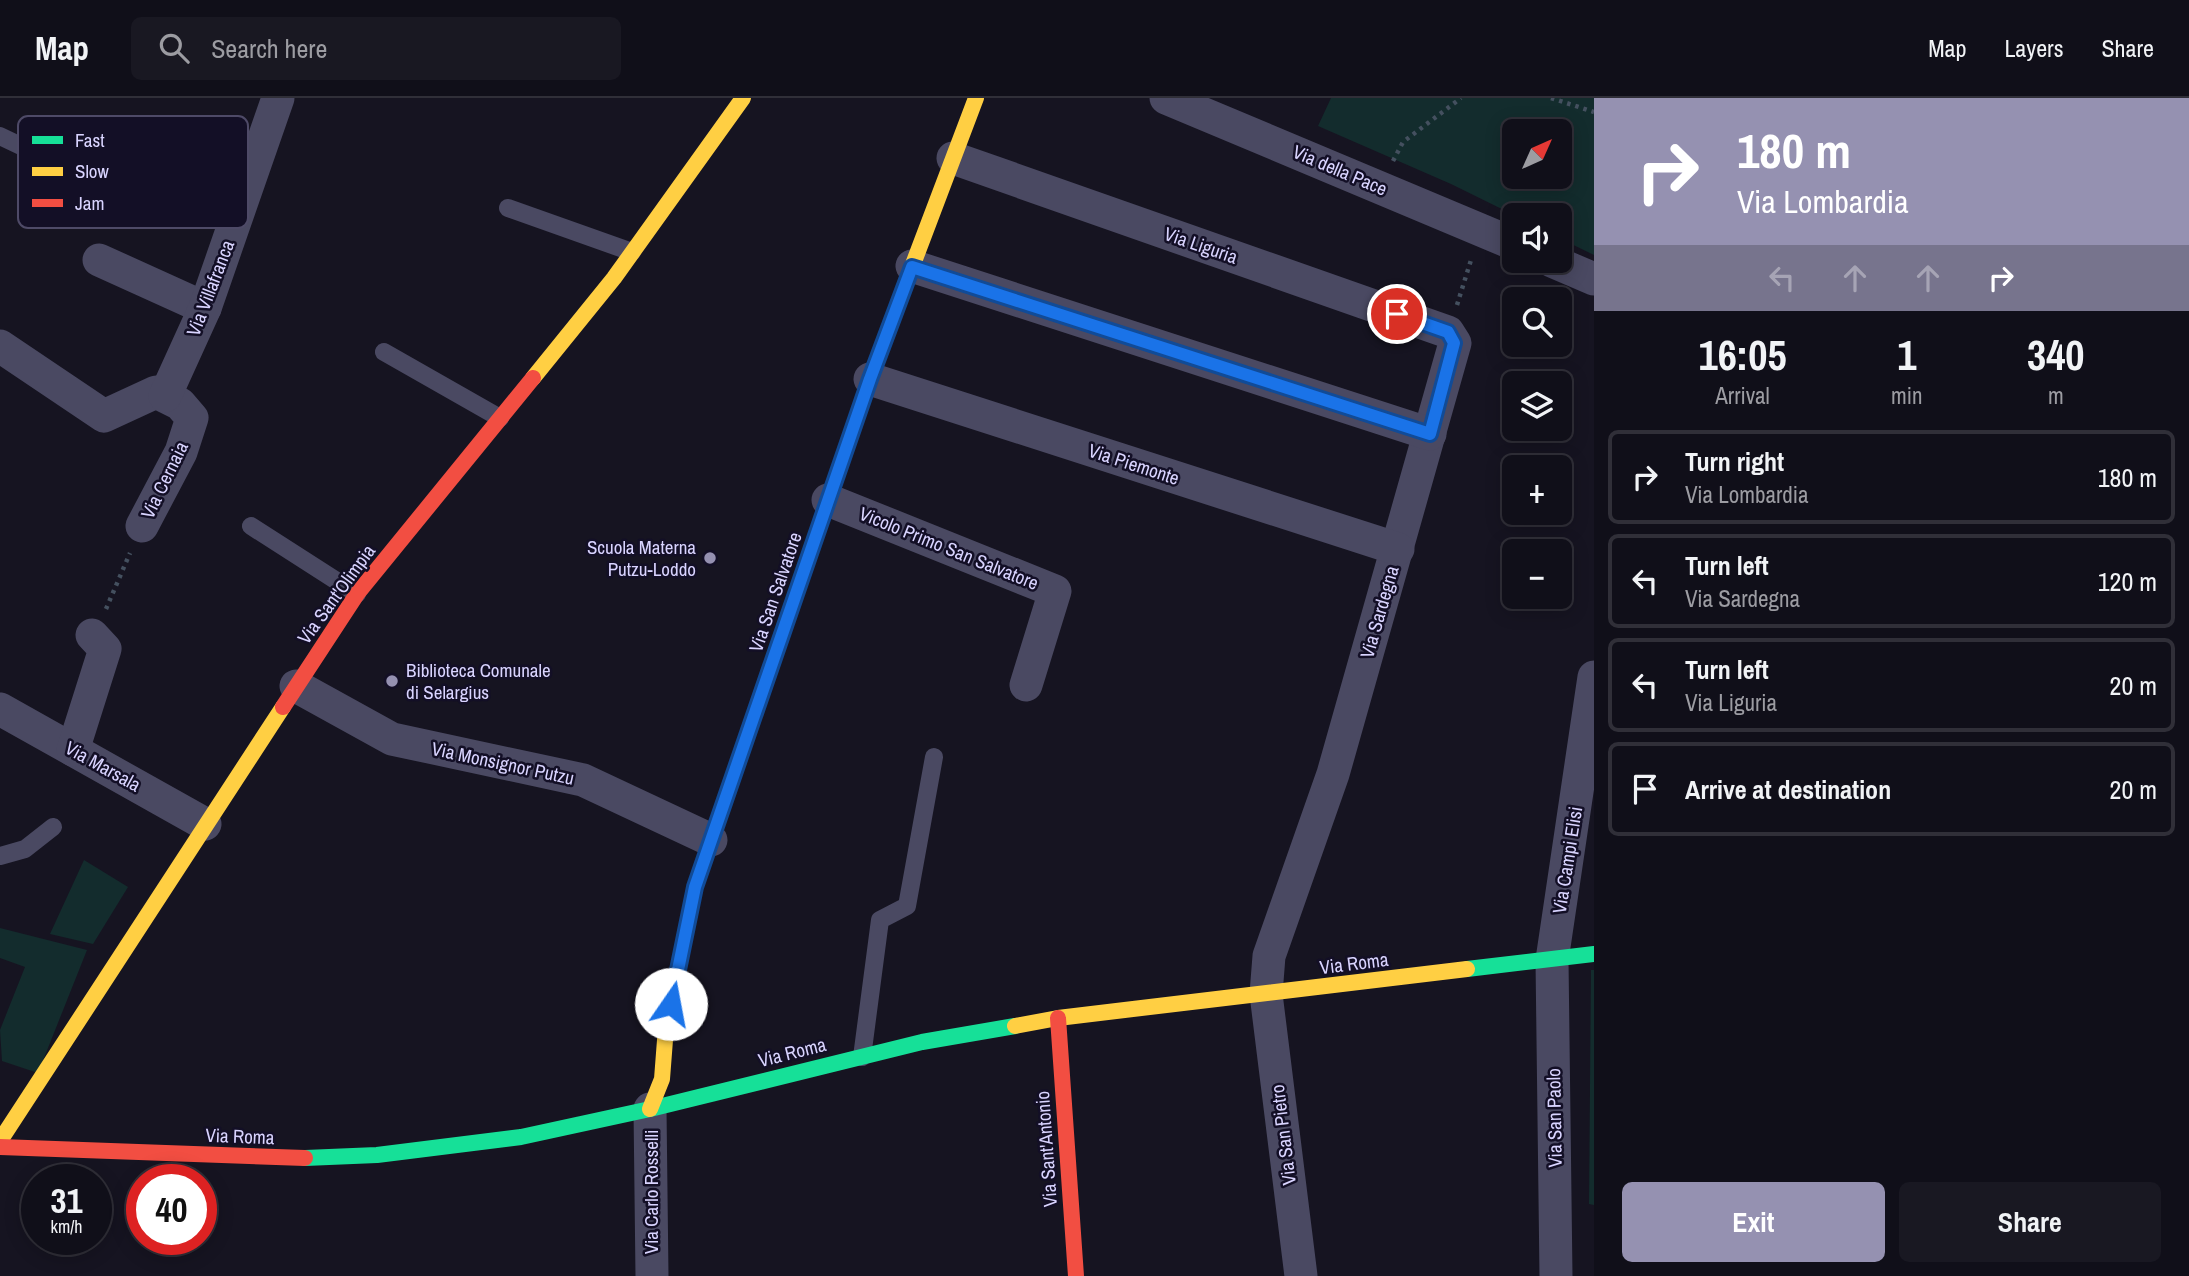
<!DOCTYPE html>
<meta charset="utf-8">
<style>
:root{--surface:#100f19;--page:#191822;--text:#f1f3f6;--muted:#9c9ca2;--line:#302f38;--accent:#9591b1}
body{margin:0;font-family:"Archivo Narrow",sans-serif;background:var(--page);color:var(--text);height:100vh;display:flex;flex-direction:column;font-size:26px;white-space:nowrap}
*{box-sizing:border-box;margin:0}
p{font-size:23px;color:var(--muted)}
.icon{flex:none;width:38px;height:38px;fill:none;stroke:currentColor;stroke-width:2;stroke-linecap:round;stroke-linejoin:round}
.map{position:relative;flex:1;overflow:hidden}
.sheet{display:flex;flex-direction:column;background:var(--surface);width:595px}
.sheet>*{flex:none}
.hud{background:#9591b1;color:#fff;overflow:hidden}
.needle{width:46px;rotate:45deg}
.controls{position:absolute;left:1502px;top:21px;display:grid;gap:14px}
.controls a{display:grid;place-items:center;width:70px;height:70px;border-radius:10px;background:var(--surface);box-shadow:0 4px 18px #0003,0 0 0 2px var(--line);font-size:35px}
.speed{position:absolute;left:21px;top:1066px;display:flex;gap:14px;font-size:35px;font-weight:700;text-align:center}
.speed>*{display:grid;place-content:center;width:91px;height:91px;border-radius:50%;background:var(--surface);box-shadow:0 4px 18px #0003,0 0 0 2px var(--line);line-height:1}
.speed small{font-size:18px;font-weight:400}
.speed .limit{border:10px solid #d22;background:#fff;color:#111}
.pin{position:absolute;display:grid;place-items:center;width:60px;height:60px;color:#fff;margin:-30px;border:4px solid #fff;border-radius:50%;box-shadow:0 2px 7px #0007}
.me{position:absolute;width:77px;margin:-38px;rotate:12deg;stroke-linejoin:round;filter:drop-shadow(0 0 5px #0008)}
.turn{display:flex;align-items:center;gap:24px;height:147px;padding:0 28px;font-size:32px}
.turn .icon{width:91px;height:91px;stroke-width:2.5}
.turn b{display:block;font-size:49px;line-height:60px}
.lanes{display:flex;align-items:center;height:66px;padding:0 28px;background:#0003;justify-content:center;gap:35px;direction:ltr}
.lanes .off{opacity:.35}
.eta{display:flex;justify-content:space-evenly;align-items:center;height:119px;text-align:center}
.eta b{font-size:42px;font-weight:700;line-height:49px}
.cta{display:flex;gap:14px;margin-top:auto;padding:14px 28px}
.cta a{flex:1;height:80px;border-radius:10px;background:var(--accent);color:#fff;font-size:28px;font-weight:700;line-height:80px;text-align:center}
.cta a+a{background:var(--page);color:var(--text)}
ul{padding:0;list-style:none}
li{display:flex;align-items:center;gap:21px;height:94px;margin:0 14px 10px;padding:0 14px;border:4px solid var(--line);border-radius:10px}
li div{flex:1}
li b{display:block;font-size:26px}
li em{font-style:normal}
header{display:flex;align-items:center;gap:42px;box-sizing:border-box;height:98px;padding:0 35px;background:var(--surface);border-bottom:2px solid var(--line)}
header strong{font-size:33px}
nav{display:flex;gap:38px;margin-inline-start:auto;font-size:24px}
.search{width:490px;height:63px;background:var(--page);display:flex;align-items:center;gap:18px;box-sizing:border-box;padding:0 24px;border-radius:10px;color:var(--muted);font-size:26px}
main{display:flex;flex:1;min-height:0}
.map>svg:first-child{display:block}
.green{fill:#132c2d;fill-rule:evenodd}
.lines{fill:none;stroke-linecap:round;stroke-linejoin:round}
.path{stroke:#44505f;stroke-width:4.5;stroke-dasharray:3.5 5;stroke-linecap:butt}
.lane{stroke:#4a4962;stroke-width:18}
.street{stroke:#4a4962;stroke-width:33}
.fast{stroke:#16e098;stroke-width:16}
.slow{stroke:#ffcf43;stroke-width:16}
.jam{stroke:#f24e42;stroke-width:16}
.route-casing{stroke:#114b97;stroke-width:18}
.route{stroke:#1a73e8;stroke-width:12}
.poi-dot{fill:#9591b1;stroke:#130f26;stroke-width:2.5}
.labels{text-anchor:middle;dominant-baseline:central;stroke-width:5;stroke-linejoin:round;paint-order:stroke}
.street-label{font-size:19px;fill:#d9d4ff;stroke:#130f26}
.poi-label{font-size:19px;fill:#d9d4ff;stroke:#130f26;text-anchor:end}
.key{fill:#130f26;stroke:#4e4a67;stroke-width:2}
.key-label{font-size:19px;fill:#d9d4ff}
</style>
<header>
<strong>Map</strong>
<div class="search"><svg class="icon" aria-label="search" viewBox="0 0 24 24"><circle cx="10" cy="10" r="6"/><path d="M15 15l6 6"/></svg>Search here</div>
<nav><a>Map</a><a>Layers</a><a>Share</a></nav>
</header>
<main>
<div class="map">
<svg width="1594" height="1178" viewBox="0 0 1594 1178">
<rect width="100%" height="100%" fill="#161421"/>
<g class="green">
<path d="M 1331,0 L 1594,0 L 1594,157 L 1559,140 L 1559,117 L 1514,117 L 1451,86 L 1318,28 ZM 1514,33 L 1559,33 L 1559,79 L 1514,79 Z"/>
<polygon points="84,762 128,789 93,846 50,836"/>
<polygon points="0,830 87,852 38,975 2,963 0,932 25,869 0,860"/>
<polygon points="1591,872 1594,872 1594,1107 1589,1106"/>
</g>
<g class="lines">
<g class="path">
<polyline points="1551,0 1594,14"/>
<polyline points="1393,63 1403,44 1461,0"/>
<polyline points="1457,207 1471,162"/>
<polyline points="106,511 130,455"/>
</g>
<g class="lane">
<polyline points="0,38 44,59"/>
<polyline points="508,110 632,154"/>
<polyline points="384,254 500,320"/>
<polyline points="251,428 357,496"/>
<polyline points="0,758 25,751 53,729"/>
<polyline points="862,959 880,822 907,808 934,659"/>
</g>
<g class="street">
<polyline points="1166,0 1514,146"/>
<polyline points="953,60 1448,234 1455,245 1333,676 1269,858 1266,896 1301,1178"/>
<polyline points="99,162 205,210"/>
<polyline points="1552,163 1594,181"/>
<polyline points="912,168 1430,336"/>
<polyline points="0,248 104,318 156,294 180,306 192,320 181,354 142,428"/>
<polyline points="870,281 1398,451"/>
<polyline points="165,298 205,210 278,0"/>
<polyline points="828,402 1055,493 1026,587"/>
<polyline points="296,588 392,641 583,682 711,742"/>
<polyline points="0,611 205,726"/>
<polyline points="73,652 105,551 92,537"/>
<polyline points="650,1011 652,1178"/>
<polyline points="1556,1178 1552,862 1594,579"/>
</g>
<g class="fast">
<polyline points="1467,871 1594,856"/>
<polyline points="305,1060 377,1057 521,1039 650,1011 922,944 1015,928"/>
</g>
<g class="slow">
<polyline points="912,169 976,0"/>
<polyline points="533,280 614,180 743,0"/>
<polyline points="1015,928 1058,920 1467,871"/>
<polyline points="650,1011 662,981 666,929 695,789 819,429"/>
<polyline points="0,1043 283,609"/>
</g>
<g class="jam">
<polyline points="819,429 870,281 912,169"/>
<polyline points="283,609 357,496 533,280"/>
<polyline points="1058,920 1076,1178"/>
<polyline points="0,1049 305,1060"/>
</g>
</g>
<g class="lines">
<g class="route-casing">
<polyline id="route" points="671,906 695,789 870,281 912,169 1430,336 1454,245 1448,234 1397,216"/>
</g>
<use href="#route" class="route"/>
</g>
<g class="poi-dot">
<circle cx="710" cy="460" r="7"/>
<circle cx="392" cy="583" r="7"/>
</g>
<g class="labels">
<g class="street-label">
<text transform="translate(1340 72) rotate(23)">Via della Pace</text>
<text transform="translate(1201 147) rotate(19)">Via Liguria</text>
<text transform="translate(210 190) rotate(-69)">Via Villafranca</text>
<text transform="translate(1134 366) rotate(18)">Via Piemonte</text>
<text transform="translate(164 382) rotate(-64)">Via Cernaia</text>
<text transform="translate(949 450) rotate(22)">Vicolo Primo San Salvatore</text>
<text transform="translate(775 494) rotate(-71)">Via San Salvatore</text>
<text transform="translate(336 496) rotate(-54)">Via Sant'Olimpia</text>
<text transform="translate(1379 514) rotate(-74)">Via Sardegna</text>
<text transform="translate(503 665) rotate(12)">Via Monsignor Putzu</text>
<text transform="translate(103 668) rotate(29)">Via Marsala</text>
<text transform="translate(1567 762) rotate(-81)">Via Campi Elisi</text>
<text transform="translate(1354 865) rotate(-7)">Via Roma</text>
<text transform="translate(792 954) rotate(-14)">Via Roma</text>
<text transform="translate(1554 1020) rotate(-91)">Via San Paolo</text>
<text transform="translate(1283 1037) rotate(-97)">Via San Pietro</text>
<text transform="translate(240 1038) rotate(2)">Via Roma</text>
<text transform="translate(1046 1051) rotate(-94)">Via Sant'Antonio</text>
<text transform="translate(651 1094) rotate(-90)">Via Carlo Rosselli</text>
</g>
<g class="poi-label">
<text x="696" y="449">Scuola Materna<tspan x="696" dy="22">Putzu-Loddo</tspan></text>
<text x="406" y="572" text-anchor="start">Biblioteca Comunale<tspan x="406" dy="22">di Selargius</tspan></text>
</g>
</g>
<rect x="18" y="18" width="230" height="112" rx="10" class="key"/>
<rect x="32" y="38" width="31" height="8" fill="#16e098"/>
<rect x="32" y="69" width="31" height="9" fill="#ffcf43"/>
<rect x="32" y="101" width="31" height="8" fill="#f24e42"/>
<g class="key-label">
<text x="75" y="49">Fast</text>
<text x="75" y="80">Slow</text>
<text x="75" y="112">Jam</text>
</g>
</svg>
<div class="controls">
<a><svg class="needle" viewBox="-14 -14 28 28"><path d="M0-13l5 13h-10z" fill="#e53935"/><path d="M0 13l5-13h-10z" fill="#9c9ca2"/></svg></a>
<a><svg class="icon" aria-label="sound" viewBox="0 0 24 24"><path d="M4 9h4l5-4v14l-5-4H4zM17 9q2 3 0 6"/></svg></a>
<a><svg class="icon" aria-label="search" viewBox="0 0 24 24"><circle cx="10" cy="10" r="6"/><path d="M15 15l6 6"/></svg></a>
<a><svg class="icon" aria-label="layers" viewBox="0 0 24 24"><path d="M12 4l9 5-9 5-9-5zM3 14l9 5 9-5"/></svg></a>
<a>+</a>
<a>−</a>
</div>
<div class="speed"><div>31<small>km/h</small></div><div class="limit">40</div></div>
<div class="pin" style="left:1397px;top:216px;background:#d93025"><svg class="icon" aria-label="arrive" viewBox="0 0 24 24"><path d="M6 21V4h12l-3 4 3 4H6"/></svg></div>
<svg class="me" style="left:671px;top:906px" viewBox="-20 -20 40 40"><circle r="19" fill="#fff"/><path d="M0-13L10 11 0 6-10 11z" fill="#1a73e8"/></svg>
</div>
<section class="sheet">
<div class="hud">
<div class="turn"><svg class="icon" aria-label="right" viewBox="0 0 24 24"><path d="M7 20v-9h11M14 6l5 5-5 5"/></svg><div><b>180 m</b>Via Lombardia</div></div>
<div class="lanes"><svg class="icon off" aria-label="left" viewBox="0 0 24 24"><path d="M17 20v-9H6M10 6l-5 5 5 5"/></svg><svg class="icon off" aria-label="ahead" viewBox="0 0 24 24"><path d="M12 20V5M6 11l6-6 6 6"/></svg><svg class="icon off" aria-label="ahead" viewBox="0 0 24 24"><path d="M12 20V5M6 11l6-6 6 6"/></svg><svg class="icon" aria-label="right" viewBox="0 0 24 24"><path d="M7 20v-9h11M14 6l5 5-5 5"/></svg></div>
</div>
<div class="eta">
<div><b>16:05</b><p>Arrival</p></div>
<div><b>1</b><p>min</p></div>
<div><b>340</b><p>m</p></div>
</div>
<ul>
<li><svg class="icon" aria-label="right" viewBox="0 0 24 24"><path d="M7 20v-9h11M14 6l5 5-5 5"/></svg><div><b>Turn right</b><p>Via Lombardia</p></div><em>180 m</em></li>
<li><svg class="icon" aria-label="left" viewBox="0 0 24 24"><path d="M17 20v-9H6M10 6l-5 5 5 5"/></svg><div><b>Turn left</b><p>Via Sardegna</p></div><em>120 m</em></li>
<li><svg class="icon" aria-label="left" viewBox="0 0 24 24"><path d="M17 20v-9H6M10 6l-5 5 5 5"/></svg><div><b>Turn left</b><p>Via Liguria</p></div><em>20 m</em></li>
<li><svg class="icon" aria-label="arrive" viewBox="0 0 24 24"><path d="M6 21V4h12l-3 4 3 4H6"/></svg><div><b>Arrive at destination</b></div><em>20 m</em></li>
</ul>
<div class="cta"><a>Exit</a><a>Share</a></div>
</section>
</main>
